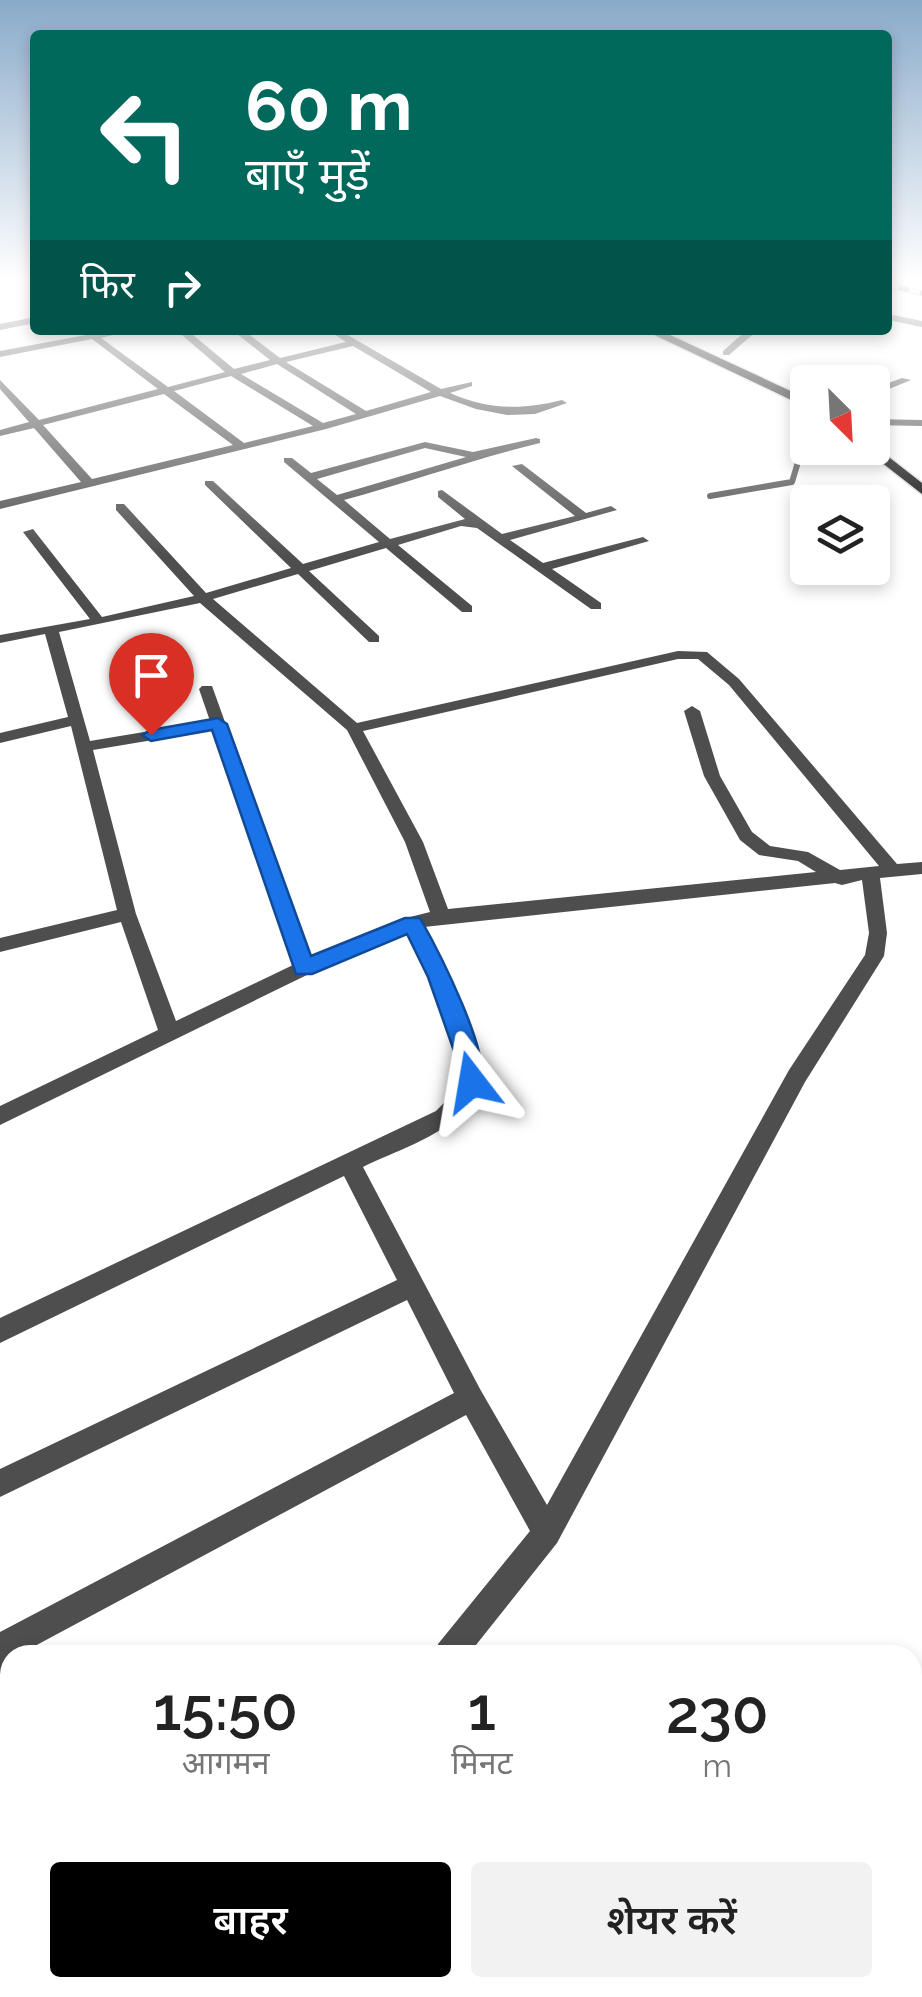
<!DOCTYPE html>
<html lang="hi">
<meta charset="utf-8">
<style>
:root{--surface:#fff;--page:#f2f2f2;--text:#222;--muted:#767676;--accent:#000}
body{margin:0;font-family:Raleway,"Noto Sans Devanagari",sans-serif;background:var(--page);color:var(--text);height:100vh;display:flex;flex-direction:column;font-size:38px;white-space:nowrap}
*{box-sizing:border-box;margin:0}
p{font-size:32px;color:var(--muted)}
.icon{flex:none;width:55px;height:55px;fill:none;stroke:currentColor;stroke-width:2;stroke-linecap:round;stroke-linejoin:round}
.map{position:relative;flex:1;overflow:hidden}
.drawer{position:absolute;left:0px;top:1645px;width:922px;height:352px;display:flex;flex-direction:column;background:var(--surface);border-radius:30px 30px 0 0;box-shadow:0 5px 15px #0003}
.drawer>*{flex:none}
.top-card{position:absolute;left:30px;top:30px;width:862px;height:305px;border-radius:10px;box-shadow:0 5px 15px #0003;background:#00695c;color:#fff;overflow:hidden}
.needle{width:65px;rotate:156deg}
.controls{position:absolute;left:790px;top:365px;display:grid;gap:20px}
.controls a{display:grid;place-items:center;width:100px;height:100px;border-radius:10px;background:var(--surface);box-shadow:0 5px 15px #0003;font-size:50px}
.pin{position:absolute;display:grid;place-items:center;width:85px;height:85px;color:#fff;margin:-102px -42px;border-radius:50% 50% 50% 0;rotate:-45deg;box-shadow:0 0 10px #0007}
.pin .icon{rotate:45deg}
.me{position:absolute;width:110px;margin:-55px;rotate:346deg;stroke-linejoin:round;filter:drop-shadow(0 0 8px #0008)}
.turn{display:flex;align-items:center;gap:35px;height:210px;padding:0 50px;font-size:45px}
.turn .icon{width:130px;height:130px;stroke-width:2.5}
.turn b{display:block;font-size:70px;line-height:85px}
.then{display:flex;align-items:center;height:95px;padding:0 50px;background:#0003;gap:20px;font-size:38px}
.eta{display:flex;justify-content:space-evenly;align-items:center;height:170px;text-align:center}
.eta b{font-size:60px;font-weight:600;line-height:70px}
.primary-button{display:flex;gap:20px;margin-top:auto;padding:20px 50px}
.primary-button a{flex:1;height:115px;border-radius:10px;background:var(--accent);color:#fff;font-size:40px;font-weight:600;line-height:115px;text-align:center}
.primary-button a+a{background:var(--page);color:var(--text)}
.map>svg:first-child{display:block}
.lines{fill:none;stroke-linecap:round;stroke-linejoin:round}
.primary-casing{stroke:#dbdbdb;stroke-width:3}
.service{stroke:#4e4e4e;stroke-width:6}
.minor{fill:#4e4e4e;fill-rule:evenodd}
.primary{fill:#000;fill-rule:evenodd}
.rail-casing{stroke:#000;stroke-width:5}
.rail{stroke:#fff;stroke-width:4;stroke-dasharray:11;stroke-linecap:butt}
.route{fill:#1a73e8;stroke:#114b97;stroke-width:2.5}
</style>
<div class="map">
<svg width="922" height="1997" viewBox="0 0 922 1997">
<rect width="100%" height="100%" fill="#fff"/>
<g class="lines">
<g class="primary-casing">
<g id="primary">
<polygon points="644,330 659,330 808,399 808,408"/>
<polygon points="872,444 922,483 922,494 867,451 865,448 872,448"/>
</g>
</g>
<polyline class="service" points="710,496 792,482 798,462 872,448"/>
<g class="minor">
<polygon points="888,314 922,321 922,327 888,320"/>
<polygon points="35,317 35,323 0,330 0,324"/>
<path d="M 80,330 L 95,333 L 132,330 L 101,338 L 168,387 L 225,372 L 176,330 L 187,330 L 234,369 L 270,360 L 232,330 L 243,330 L 280,358 L 346,342 L 328,330 L 339,330 L 441,389 L 472,382 L 472,386 L 450,393 C 488,410 522,410 562,400 L 567,403 L 535,414 L 507,415 L 476,409 L 440,396 L 326,429 L 0,509 L 0,501 L 81,482 L 34,428 L 0,436 L 0,430 L 29,422 L 0,389 L 0,380 L 39,420 L 158,389 L 92,339 L 0,357 L 0,351 L 86,335 ZM 353,346 L 431,392 L 366,411 L 286,362 ZM 277,364 L 356,414 L 323,423 L 241,374 ZM 231,376 L 313,426 L 244,443 L 174,391 ZM 164,394 L 233,445 L 92,479 L 43,425 Z"/>
<polygon points="747,330 758,330 729,355 723,355 723,351"/>
<polygon points="902,378 911,380 872,396 872,389"/>
<polygon points="872,419 922,420 922,426 872,425"/>
<path d="M 536,438 L 540,439 L 540,443 C 474,459 410,482 344,500 L 390,539 L 465,519 L 438,497 L 438,491 L 442,490 L 502,534 L 575,516 L 512,466 L 522,464 L 586,513 L 611,506 L 617,510 L 510,540 L 543,563 L 643,537 L 649,541 L 552,569 L 601,603 L 601,609 L 591,609 L 477,528 L 461,526 L 398,545 L 472,606 L 472,612 L 462,612 L 386,548 L 309,571 L 379,636 L 379,642 L 369,642 L 298,574 L 213,599 L 357,723 L 678,651 L 707,652 L 739,679 L 897,864 L 922,862 L 922,874 L 880,878 L 887,933 L 884,956 L 805,1082 L 557,1543 L 468,1655 L 434,1655 L 438,1644 L 530,1531 L 466,1415 L 18,1655 L 10,1655 L 10,1741 L 0,1737 L 0,1632 L 454,1393 L 407,1300 L 0,1497 L 0,1469 L 397,1280 L 344,1176 L 0,1343 L 0,1318 L 436,1111 C 450,1097 461,1088 461,1068 L 429,977 L 408,933 L 311,973 L 0,1125 L 0,1106 L 158,1030 L 121,922 L 0,952 L 0,938 L 117,910 L 71,726 L 0,743 L 0,733 L 68,717 L 45,634 L 0,643 L 0,635 L 90,619 L 23,532 L 33,529 L 102,617 L 194,596 L 116,510 L 116,504 L 124,504 L 206,593 L 291,568 L 205,485 L 205,481 L 213,481 L 303,564 L 379,542 L 284,462 L 284,458 L 292,458 L 311,473 L 425,442 L 473,452 ZM 425,448 L 466,457 L 337,495 L 317,479 ZM 200,603 L 347,730 L 405,842 L 430,912 L 406,918 L 310,958 L 212,686 L 202,686 L 199,689 L 210,721 L 90,741 L 59,632 ZM 678,659 L 698,659 L 729,685 L 879,866 L 840,870 L 808,852 L 770,846 L 752,832 L 720,776 L 700,711 L 692,706 L 684,711 L 704,776 L 740,840 L 759,855 L 798,861 L 816,872 L 448,909 L 423,842 L 363,731 ZM 213,730 L 293,965 L 176,1021 L 136,914 L 93,750 ZM 862,880 L 869,933 L 865,955 L 789,1070 L 547,1505 L 480,1389 L 363,1167 C 405,1146 483,1125 483,1068 L 449,977 L 424,927 L 835,883 L 842,885 Z"/>
<polygon points="10,1762 10,1794 0,1796 0,1764"/>
<polygon points="118,1988 159,1988 155,1997 114,1997"/>
</g>
<use href="#primary" class="primary"/>
<g class="rail-casing">
<polyline id="rail" points="888,285 922,293"/>
</g>
<use href="#rail" class="rail"/>
</g>
<linearGradient id="sky" x2="0" y2="1"><stop stop-color="#89aaca"/><stop offset="0.5" stop-color="#fff"/><stop offset="1" stop-color="#fff" stop-opacity="0"/></linearGradient>
<rect width="922" height="557" fill="url(#sky)"/>
<path class="route" d="M 218,718 L 227,724 L 311,956 L 405,918 L 420,918 C 437,948 495,1059 480,1089 L 463,1089 L 460,1068 L 428,977 L 407,934 L 312,974 L 296,974 L 212,730 L 151,741 L 142,735 L 151,730 Z"/>
</svg>
<div class="controls">
<a><svg class="needle" viewBox="-14 -14 28 28"><path d="M0-13l5 13h-10z" fill="#e53935"/><path d="M0 13l5-13h-10z" fill="#767676"/></svg></a>
<a><svg class="icon" aria-label="layers" viewBox="0 0 24 24"><path d="M12 4l9 5-9 5-9-5zM3 14l9 5 9-5"/></svg></a>
</div>
<div class="pin" style="left:151px;top:735px;background:#d93025"><svg class="icon" aria-label="arrive" viewBox="0 0 24 24"><path d="M6 21V4h12l-3 4 3 4H6"/></svg></div>
<svg class="me" style="left:472px;top:1082px" viewBox="-20 -20 40 40"><path d="M0-17L14 15 0 8-14 15z" fill="#1a73e8" stroke="#fff" stroke-width="4"/></svg>
<div class="top-card">
<div class="turn"><svg class="icon" aria-label="left" viewBox="0 0 24 24"><path d="M17 20v-9H6M10 6l-5 5 5 5"/></svg><div><b>60 m</b>बाएँ मुड़ें</div></div>
<div class="then">फिर<svg class="icon" aria-label="right" viewBox="0 0 24 24"><path d="M7 20v-9h11M14 6l5 5-5 5"/></svg></div>
</div>
<section class="drawer">
<div class="eta">
<div><b>15:50</b><p>आगमन</p></div>
<div><b>1</b><p>मिनट</p></div>
<div><b>230</b><p>m</p></div>
</div>
<div class="primary-button"><a>बाहर</a><a>शेयर करें</a></div>
</section>
</div>
